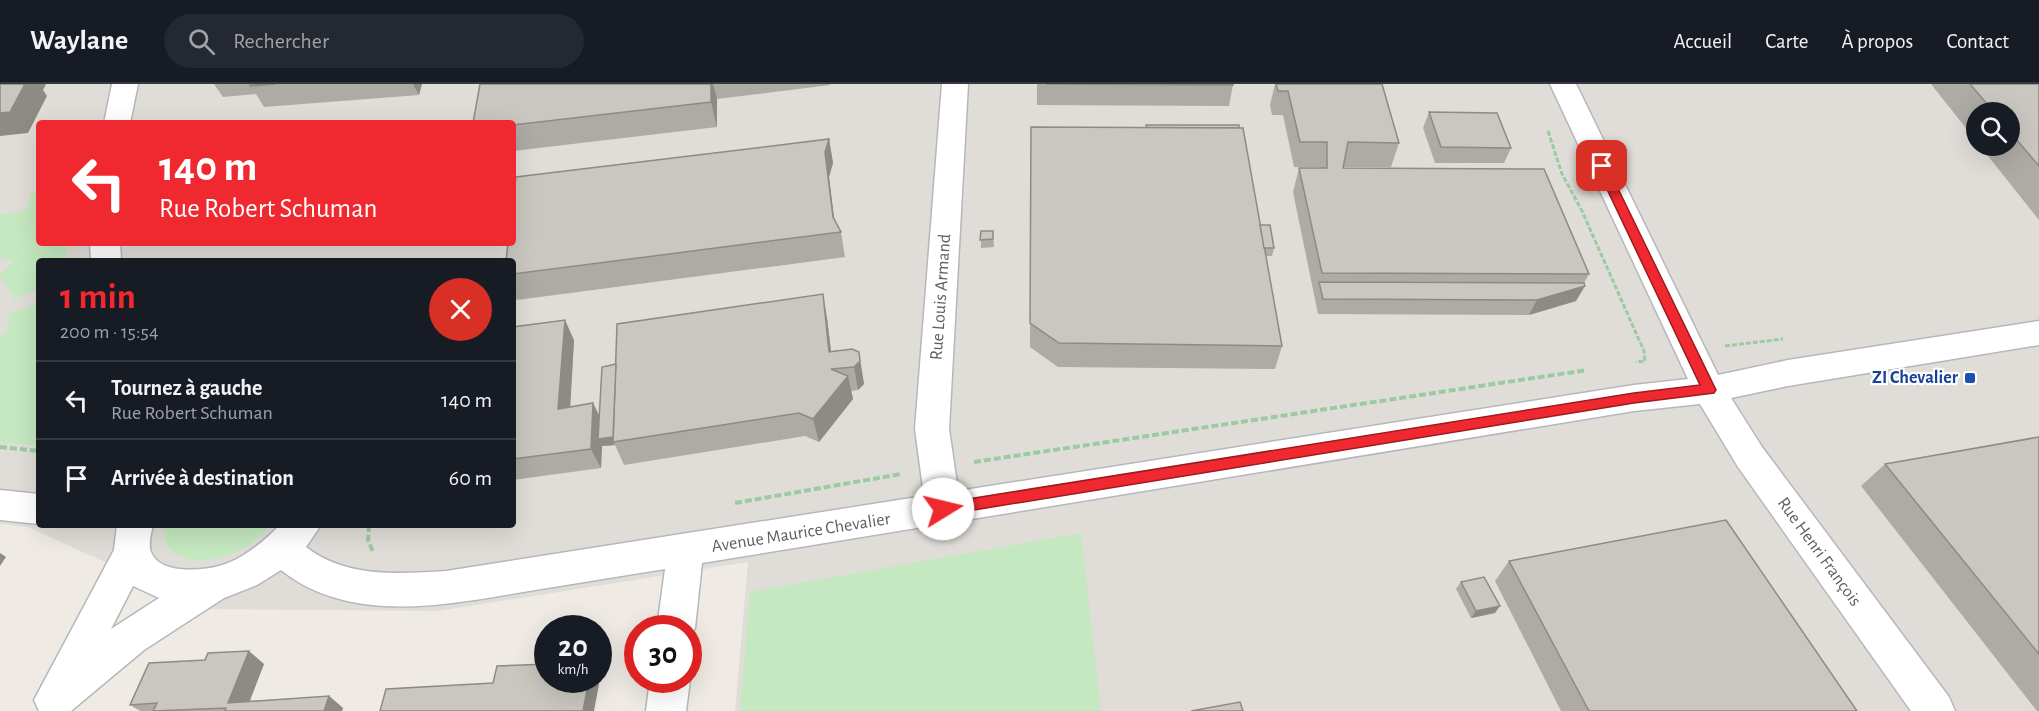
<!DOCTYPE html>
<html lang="fr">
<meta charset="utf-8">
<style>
:root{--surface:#171b24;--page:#242831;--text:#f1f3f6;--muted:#9ea1a6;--line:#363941;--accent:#f02930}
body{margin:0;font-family:"Alegreya Sans",sans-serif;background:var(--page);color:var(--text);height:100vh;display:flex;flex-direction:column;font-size:22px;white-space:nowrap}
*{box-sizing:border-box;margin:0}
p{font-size:20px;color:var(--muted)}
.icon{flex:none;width:33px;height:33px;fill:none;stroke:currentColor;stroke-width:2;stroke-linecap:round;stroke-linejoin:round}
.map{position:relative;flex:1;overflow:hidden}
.panel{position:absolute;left:36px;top:174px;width:480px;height:270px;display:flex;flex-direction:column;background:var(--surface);border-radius:6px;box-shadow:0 6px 24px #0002}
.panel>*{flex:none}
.hud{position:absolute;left:36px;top:36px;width:480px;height:126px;border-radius:6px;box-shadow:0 6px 24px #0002;background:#f02930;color:#fff;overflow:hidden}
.controls{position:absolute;left:1966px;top:18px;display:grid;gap:12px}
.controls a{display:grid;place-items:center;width:54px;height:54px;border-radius:50%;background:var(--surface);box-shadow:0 6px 24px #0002;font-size:30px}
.speed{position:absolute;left:534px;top:531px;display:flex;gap:12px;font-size:30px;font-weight:700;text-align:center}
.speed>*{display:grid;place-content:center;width:78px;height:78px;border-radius:50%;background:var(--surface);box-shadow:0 6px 24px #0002;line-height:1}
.speed small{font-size:15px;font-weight:400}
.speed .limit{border:9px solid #d22;background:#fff;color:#111}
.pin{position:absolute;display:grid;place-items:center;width:51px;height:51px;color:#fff;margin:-26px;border-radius:12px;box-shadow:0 3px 9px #0006}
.me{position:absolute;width:66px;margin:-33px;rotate:81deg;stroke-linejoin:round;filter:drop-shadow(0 0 4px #0008)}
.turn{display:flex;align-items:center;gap:21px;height:126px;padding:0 24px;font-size:27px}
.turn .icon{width:78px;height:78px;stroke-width:2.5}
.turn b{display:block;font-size:42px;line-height:51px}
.round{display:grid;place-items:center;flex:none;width:63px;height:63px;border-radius:32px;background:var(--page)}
.head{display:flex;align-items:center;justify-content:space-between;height:102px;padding:0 24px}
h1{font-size:36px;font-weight:700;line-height:45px;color:var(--accent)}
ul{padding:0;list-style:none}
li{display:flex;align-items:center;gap:18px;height:78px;padding:0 24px;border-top:2px solid var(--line)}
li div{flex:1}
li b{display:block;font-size:22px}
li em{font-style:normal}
header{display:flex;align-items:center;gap:36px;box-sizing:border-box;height:84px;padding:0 30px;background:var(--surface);border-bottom:2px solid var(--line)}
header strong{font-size:28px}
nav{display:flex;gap:33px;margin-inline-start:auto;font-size:21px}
.search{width:420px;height:54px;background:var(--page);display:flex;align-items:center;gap:15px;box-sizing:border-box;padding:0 21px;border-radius:33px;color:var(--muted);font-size:22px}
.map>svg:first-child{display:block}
.industrial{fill:#e0ddd8;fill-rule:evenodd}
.green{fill:#c4e8bf}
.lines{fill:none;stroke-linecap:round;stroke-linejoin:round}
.minor-casing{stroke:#b4b8bb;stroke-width:3}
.path-far1{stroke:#9acba2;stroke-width:3;stroke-dasharray:5 2;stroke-linecap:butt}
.path{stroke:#9acba2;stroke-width:4;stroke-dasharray:7 3;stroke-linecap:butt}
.minor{fill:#fff;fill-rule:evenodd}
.wall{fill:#aeaaa5}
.shaded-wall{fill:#8d8b86}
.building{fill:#cac6c0;stroke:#8d8b86;stroke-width:1.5}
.route{fill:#f02930;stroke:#9c1b1f;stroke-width:1.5}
.transit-dot{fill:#1a4fb4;stroke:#fff;stroke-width:2}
.labels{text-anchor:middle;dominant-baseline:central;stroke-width:4.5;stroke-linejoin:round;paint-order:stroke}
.street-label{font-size:18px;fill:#5c6165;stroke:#fff}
.transit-label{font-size:18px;font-weight:bold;fill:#164399;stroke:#fff;text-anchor:end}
</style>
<header>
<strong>Waylane</strong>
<div class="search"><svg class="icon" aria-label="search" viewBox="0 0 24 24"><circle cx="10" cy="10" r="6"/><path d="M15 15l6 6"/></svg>Rechercher</div>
<nav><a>Accueil</a><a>Carte</a><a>À propos</a><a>Contact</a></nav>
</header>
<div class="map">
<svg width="2039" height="627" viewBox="0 0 2039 627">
<rect width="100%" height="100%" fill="#efebe4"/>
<path class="industrial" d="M 0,0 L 2039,0 L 2039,627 L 735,627 L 748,478 L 438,527 L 207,525 L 28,443 L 0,440 ZM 1977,28 L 2010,28 L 2010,62 L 1977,62 ZM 39,39 L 513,39 L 513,159 L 39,159 ZM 39,177 L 513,177 L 513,441 L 39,441 Z"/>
<g class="green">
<polygon points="39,106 39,159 67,159 66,177 39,177 39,205 12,215 13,210 0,194 0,190 14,177 0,174 0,131 27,126 31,109"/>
<polygon points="39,220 39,362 0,358 0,252 7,249 10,229"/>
<path d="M 164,441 L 272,441 C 261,452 249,463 234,469 C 207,480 161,483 164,441 Z"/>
<polygon points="1081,449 1101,627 740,627 750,508"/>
</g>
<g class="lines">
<g class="minor-casing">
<g id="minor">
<polygon points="112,0 138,0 130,39 104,39"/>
<path d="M 942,0 L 968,0 L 949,345 L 958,407 L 1634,301 L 1688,295 L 1550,0 L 1576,0 L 1718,291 L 1788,276 L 2039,237 L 2039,261 L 1788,302 L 1731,314 L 1762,363 L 1949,613 L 1955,627 L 1911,627 L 1738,383 L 1700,320 L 1634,327 L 702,479 L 695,544 L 688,557 L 688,544 L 657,544 L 665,485 C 619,492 574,500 529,507 C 449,520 351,542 281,486 L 257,501 L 224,514 L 144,566 L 71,627 L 39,627 L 34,616 L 114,466 L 117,441 L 153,441 C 151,450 148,460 151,468 C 160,492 209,487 228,479 C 248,471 265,456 280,441 L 321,441 L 306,463 C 346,494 398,490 446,487 L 924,412 L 915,345 ZM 133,502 L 159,514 L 111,545 Z"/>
<polygon points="90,159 120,159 121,177 91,177"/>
<polygon points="0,406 39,410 39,440 0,436"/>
<polygon points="688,593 690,596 686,627 646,627 650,596 688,596"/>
</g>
</g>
<g class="path-far1">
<polyline points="1548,47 1562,90 1582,127 1644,267 1645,277 1636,278"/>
<polyline points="1725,262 1783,255"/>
</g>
<g class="path">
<polyline points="0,363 39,367"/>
<polyline points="974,378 1587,286"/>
<polyline points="735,419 901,390"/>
<polyline points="369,441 368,456 373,468"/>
</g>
<use href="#minor" class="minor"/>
</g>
<g class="wall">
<polygon points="214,0 422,0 419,11 264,23 256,10 223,13"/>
<polygon points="480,0 830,0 830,1 717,15 717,43 513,67 513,39"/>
<polygon points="1037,0 1233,1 1229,22 1037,21"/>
<polygon points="1275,0 1382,0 1399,59 1391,83 1343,83 1343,84 1589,190 1584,199 1576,217 1529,231 1318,230 1293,108 1299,84 1320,84 1320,83 1294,83 1283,31 1272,31 1270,21"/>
<polygon points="1931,0 2039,0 2039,136 1980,62 2010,62 2010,28 1977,28 1977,58"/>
<polygon points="1429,28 1511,64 1504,79 1435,79 1423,44"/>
<polygon points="1031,43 1260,141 1274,164 1272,172 1266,172 1282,262 1275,285 1058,283 1030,263"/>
<polygon points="829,55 833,79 829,93 834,137 841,148 845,173 517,216 513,208 513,177"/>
<polygon points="981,147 993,147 994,163 981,164"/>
<polygon points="827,234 831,267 852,265 864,300 858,306 851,307 853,315 819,358 805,352 624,381 615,361 602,362 601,384 513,396 513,243 574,256 570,323 600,331 616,280"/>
<polygon points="2039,353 2039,627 2037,627 1861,402 1885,380"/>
<polygon points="1509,477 1857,627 1561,627 1495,497"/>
<polygon points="1461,498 1495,529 1471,534 1456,505"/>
<polygon points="264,580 249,617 329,612 343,624 342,627 140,627 130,621"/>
</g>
<g class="shaded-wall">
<polygon points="25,0 46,0 43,6 47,12 28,49 0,52 0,29"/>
<polygon points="413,0 422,0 419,11"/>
<polygon points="711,0 713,0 717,15 717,43 711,18"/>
<polygon points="829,55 833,79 829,93 836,149 833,133 825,68"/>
<polygon points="1585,202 1576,217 1529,231 1537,216"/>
<polygon points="823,210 827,234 833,285 829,268"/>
<polygon points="565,236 574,256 569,344 558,325"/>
<polygon points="859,268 864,300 858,306 854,283"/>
<polygon points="848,292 853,315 819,358 813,335"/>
<polygon points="593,319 603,339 621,351 613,358 615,361 602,362 601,384 591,365"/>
<polygon points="0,469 6,473 0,482"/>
<polygon points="1500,522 1495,529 1471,534 1476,527"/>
<polygon points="249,567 264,580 246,627 228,619"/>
<polygon points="598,587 601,590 594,627 583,627 589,596 598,596"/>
<polygon points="329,612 343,624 342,627 324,627"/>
</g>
<g class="building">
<polygon points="0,0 25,0 10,28 0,29"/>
<polygon points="251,0 275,0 250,2"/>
<polygon points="480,0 711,0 711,18 513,41 513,39 473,39"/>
<polygon points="1046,0 1233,0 1233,1"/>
<polygon points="1276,0 1382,0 1399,59 1348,58 1343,84 1544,85 1589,190 1322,189 1299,84 1327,84 1327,58 1300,58 1288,7 1278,7"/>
<polygon points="1970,0 2039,0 2039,82 2010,48 2010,28 1994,28"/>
<polygon points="1429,28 1497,29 1511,64 1441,63"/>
<polygon points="1146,41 1239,41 1239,44 1147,44"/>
<polygon points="1031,43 1243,44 1282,262 1059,259 1030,239"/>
<polygon points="829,55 825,68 833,133 841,148 513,190 513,177 506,177 508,159 513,159 513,116 516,93"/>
<polygon points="1260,141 1270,141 1274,164 1264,164"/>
<polygon points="981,147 993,147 993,155 980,156"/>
<polygon points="1319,198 1584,199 1585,202 1537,216 1323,215"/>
<polygon points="823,210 829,268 852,265 859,268 860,277 854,283 831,285 848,292 813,335 799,329 613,358 617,240"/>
<polygon points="565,236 558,325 593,319 591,365 513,375 513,243"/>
<polygon points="616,280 613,353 598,355 602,283"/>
<polygon points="2039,353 2039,570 1885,380"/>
<polygon points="1726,436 1857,627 1589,627 1509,477"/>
<polygon points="1484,493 1500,522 1476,527 1461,498"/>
<polygon points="249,567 228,619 329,612 324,627 225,627 226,624 153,627 157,619 130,621 149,579 205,576 208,569"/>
<polygon points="548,580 548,596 589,596 583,627 380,627 386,605 493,599 497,582"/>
<polygon points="1240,618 1243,627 1191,627"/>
</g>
<polygon class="route" points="1602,79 1607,82 1716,306 1714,309 1634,319 943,431 938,430 936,425 938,421 943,419 1634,309 1700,301 1596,82"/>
<rect class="transit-dot" x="1964" y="288" width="12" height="12" rx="3"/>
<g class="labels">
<g class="street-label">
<text transform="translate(941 213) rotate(-86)">Rue Louis Armand</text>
<text transform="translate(801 449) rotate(-9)">Avenue Maurice Chevalier</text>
<text transform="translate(1819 468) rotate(54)">Rue Henri François</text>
</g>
<g class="transit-label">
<text x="1958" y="294">ZI Chevalier</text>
</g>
</g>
</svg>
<div class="controls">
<a><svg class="icon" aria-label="search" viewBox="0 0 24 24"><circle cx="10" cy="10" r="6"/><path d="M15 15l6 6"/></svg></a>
</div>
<div class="speed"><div>20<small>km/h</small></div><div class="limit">30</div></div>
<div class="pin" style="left:1602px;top:82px;background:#d93025"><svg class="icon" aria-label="arrive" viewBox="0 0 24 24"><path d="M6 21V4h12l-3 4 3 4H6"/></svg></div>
<svg class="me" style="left:943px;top:425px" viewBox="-20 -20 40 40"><circle r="19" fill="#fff"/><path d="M0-13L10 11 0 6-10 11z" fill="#f02930"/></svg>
<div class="hud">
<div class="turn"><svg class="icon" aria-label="left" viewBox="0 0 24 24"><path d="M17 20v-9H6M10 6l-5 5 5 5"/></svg><div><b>140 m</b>Rue Robert Schuman</div></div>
</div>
<section class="panel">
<div class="head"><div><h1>1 min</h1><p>200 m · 15:54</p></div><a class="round" style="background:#d93025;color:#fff"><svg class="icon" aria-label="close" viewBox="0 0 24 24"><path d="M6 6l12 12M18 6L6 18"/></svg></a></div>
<ul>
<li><svg class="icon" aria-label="left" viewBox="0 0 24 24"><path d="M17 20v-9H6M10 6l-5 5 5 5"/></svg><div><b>Tournez à gauche</b><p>Rue Robert Schuman</p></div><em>140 m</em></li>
<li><svg class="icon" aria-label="arrive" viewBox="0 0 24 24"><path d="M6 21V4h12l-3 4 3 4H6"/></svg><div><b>Arrivée à destination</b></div><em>60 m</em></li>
</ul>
</section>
</div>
